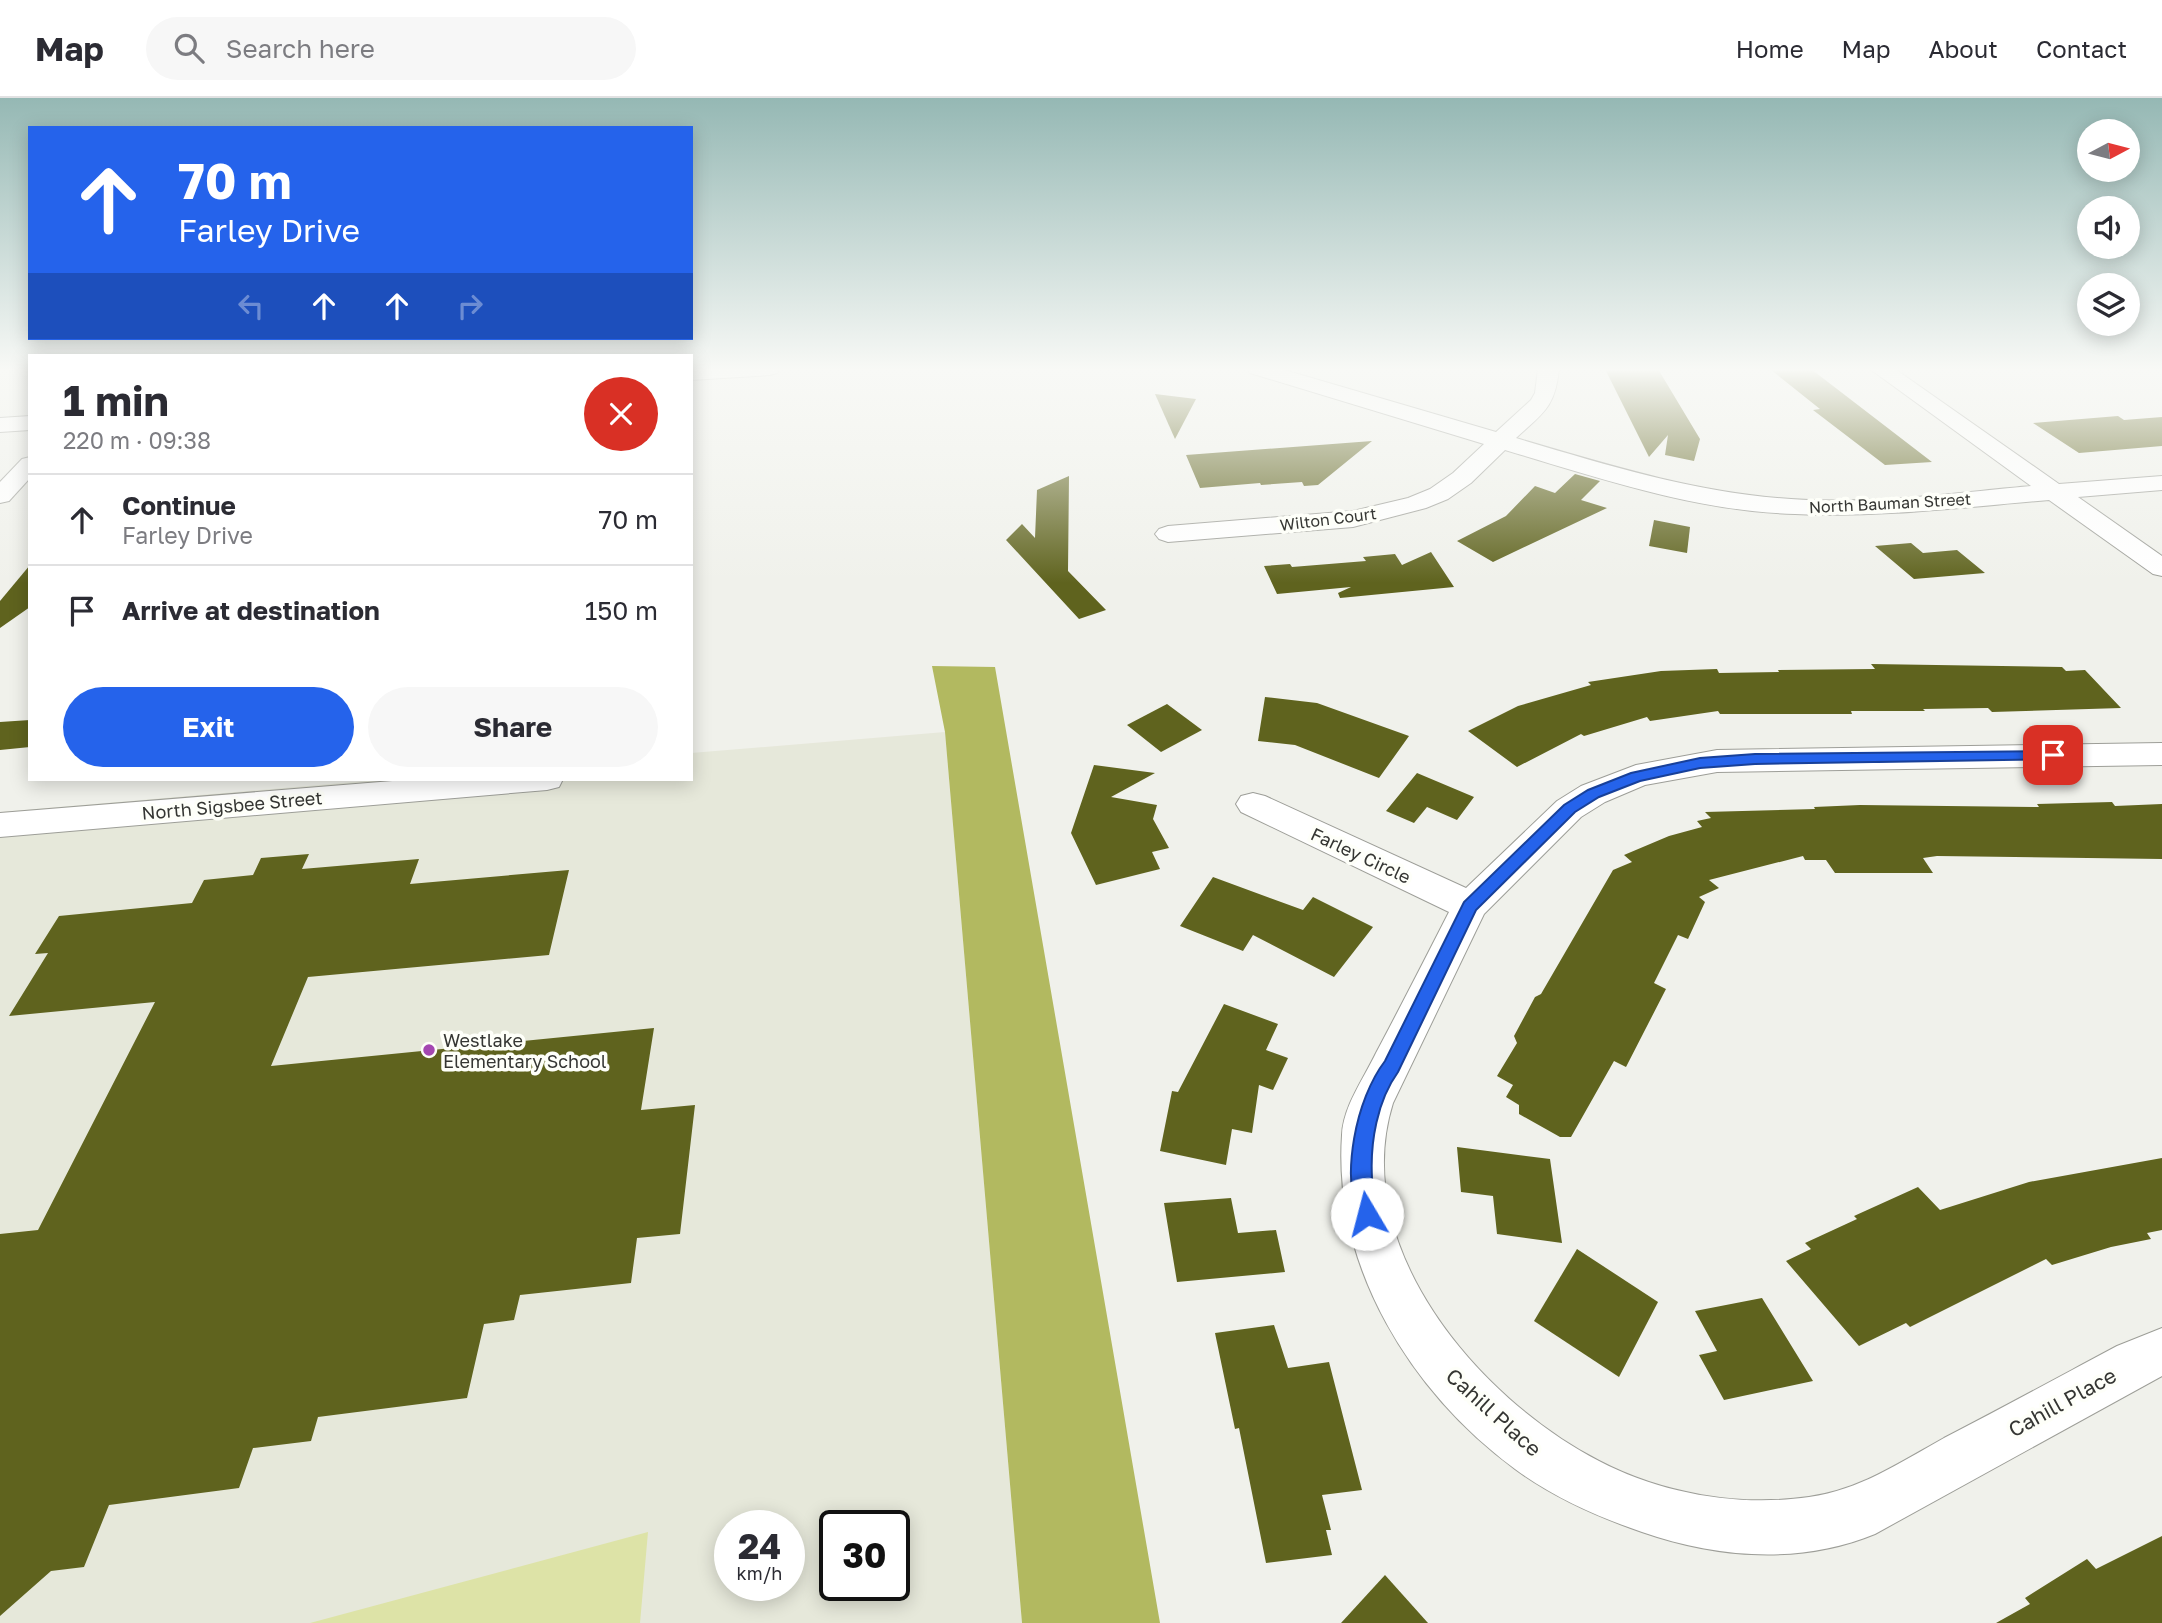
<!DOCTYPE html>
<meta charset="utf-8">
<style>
:root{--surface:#fff;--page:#f7f7f7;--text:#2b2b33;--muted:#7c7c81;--line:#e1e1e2;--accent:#2563eb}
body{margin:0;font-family:"Golos Text",sans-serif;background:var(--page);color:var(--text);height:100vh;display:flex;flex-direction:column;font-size:26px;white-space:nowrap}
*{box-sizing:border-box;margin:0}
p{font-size:23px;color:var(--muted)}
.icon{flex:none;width:38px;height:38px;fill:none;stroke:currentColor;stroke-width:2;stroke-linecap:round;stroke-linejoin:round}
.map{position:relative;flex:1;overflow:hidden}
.sheet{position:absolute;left:28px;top:256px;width:665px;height:427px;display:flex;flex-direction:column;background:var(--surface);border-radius:0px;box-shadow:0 4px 18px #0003}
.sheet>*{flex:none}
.hud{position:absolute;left:28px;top:28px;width:665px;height:214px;border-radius:0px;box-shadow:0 4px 18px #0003;background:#2563eb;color:#fff;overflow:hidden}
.needle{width:46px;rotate:83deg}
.fabs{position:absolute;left:2077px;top:21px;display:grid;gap:14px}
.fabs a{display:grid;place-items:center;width:63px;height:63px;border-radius:50%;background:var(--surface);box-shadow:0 4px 18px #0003;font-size:35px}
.speed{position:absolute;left:714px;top:1412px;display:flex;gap:14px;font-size:35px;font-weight:700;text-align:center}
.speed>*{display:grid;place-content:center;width:91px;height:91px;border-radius:50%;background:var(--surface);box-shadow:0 4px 18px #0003;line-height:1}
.speed small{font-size:18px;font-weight:400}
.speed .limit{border:4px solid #111;border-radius:10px;background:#fff;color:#111}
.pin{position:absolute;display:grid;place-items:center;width:60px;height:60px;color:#fff;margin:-30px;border-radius:14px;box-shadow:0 4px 10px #0006}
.me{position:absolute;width:77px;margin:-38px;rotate:352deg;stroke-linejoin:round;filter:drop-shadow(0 0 5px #0008)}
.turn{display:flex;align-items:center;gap:24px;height:147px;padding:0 35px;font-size:32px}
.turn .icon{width:91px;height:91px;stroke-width:2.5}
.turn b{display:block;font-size:49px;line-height:60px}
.lanes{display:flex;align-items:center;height:66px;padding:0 35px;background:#0003;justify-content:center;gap:35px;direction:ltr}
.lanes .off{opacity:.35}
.round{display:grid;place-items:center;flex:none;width:74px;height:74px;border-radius:37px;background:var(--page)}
.summary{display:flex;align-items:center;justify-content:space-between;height:119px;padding:0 35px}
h1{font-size:42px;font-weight:700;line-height:52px}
.button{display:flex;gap:14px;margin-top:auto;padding:14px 35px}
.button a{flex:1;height:80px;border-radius:42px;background:var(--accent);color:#fff;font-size:28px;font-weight:700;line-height:80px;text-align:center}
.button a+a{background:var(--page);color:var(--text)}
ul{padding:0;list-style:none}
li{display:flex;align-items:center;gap:21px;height:91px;padding:0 35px;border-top:2px solid var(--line)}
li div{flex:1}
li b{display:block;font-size:26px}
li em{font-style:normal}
header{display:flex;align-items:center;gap:42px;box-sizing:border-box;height:98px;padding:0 35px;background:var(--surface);border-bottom:2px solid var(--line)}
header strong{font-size:33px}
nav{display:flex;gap:38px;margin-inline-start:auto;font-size:24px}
.search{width:490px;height:63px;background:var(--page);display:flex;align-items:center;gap:18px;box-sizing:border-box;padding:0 24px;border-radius:38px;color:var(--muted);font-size:26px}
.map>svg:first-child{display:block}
.built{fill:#e6e8da;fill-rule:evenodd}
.green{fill:#dde3a7}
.forest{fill:#b2b960}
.building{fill:#5f631e}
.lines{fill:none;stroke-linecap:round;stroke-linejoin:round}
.minor-casing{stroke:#9d9e98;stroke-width:2}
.minor{fill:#fff;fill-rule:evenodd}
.route{fill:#2563eb;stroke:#184099;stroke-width:2}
.poi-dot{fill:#a447b1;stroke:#fefff9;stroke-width:2.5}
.labels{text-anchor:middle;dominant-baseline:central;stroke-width:7;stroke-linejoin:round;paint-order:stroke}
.far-street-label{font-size:16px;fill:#353633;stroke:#fefff9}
.street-label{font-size:18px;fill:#353633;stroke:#fefff9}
.poi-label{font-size:18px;fill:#353633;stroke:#fefff9;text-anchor:start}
.near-street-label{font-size:21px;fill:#353633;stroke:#fefff9}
</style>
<header>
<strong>Map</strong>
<div class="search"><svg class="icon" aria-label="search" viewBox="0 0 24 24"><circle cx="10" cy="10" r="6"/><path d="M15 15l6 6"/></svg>Search here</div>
<nav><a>Home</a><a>Map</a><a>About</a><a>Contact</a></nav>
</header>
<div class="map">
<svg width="2162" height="1525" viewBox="0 0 2162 1525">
<rect width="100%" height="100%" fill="#f0f1eb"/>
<path class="built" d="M 945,634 L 1022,1525 L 0,1525 L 0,714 L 390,681 L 691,681 L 691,655 ZM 730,1428 L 789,1428 L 789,1488 L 730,1488 ZM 835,1428 L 894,1428 L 894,1488 L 835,1488 Z"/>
<polygon class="green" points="648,1434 640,1525 310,1525"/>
<polygon class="forest" points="932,568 995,569 1160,1525 1022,1525 945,634"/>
<g class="building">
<polygon points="1605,271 1658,271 1700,341 1694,363 1665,357 1668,337 1649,359"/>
<polygon points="1770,271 1811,271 1932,364 1885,367 1813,312 1820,311"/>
<polygon points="1155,296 1196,301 1175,341"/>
<polygon points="2118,318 2124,322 2162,319 2162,348 2079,355 2033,325"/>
<polygon points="1372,343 1318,387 1304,388 1302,384 1261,387 1260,385 1200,390 1186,357"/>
<polygon points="1575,376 1600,383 1581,402 1607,410 1493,464 1457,443 1506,418 1535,388 1555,395"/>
<polygon points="1069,378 1068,473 1106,512 1079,521 1006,442 1022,426 1035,440 1037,392"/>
<polygon points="1654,422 1690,429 1687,455 1649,448"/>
<polygon points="1911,445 1923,455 1957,452 1985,475 1914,481 1875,448"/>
<polygon points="1431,454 1454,489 1340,500 1338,495 1351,489 1277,496 1264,468 1290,466 1292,469 1366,463 1363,459 1395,456 1402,467"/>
<polygon points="30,467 30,509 0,530 0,503"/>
<polygon points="1871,566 2062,569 2066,573 2085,572 2121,610 1992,614 1988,610 1923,611 1925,613 1851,613 1852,616 1720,616 1718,613 1650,623 1647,619 1584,638 1581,636 1517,669 1468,633 1518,608 1591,587 1588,584 1661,573 1717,571 1719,575 1779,574 1778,572 1875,571"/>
<polygon points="1265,599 1317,605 1409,638 1379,680 1295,647 1258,643"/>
<polygon points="1167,606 1202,632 1161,654 1127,627"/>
<polygon points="30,622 30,649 0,652 0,624"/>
<polygon points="1094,667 1155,675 1111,699 1157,707 1153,721 1169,750 1152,754 1160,771 1096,787 1071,735"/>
<polygon points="1417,675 1474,699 1457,722 1427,709 1414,725 1386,713"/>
<polygon points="2112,704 2115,708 2162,706 2162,761 1937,758 1923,760 1933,775 1835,775 1826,762 1805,762 1803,758 1709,782 1719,790 1699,799 1705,804 1688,841 1678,837 1654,885 1666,891 1626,969 1614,963 1571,1039 1560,1039 1519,1016 1519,1007 1506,999 1513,987 1497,978 1517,945 1514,938 1535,899 1541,896 1613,772 1632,764 1624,757 1669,738 1702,729 1697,723 1711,720 1705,714 1815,711 1814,709 1860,707 2039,709 2037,706"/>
<polygon points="309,756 302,771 419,761 410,786 569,772 549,857 308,879 271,968 654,930 641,1012 695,1007 680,1136 637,1140 631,1185 520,1197 514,1222 484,1226 467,1300 318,1319 311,1343 253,1350 239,1390 109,1407 84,1469 51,1473 0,1518 0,1136 38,1132 155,904 9,918 48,855 35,856 59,818 192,805 204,782 253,777 261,760"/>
<polygon points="1213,779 1303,812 1313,799 1373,829 1334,879 1253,837 1243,853 1180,828"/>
<polygon points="1224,906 1278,926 1266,952 1288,960 1273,992 1259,987 1252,1035 1232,1031 1226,1067 1160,1053 1172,993 1178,994"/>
<polygon points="1457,1049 1550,1061 1562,1145 1497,1136 1493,1098 1461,1094"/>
<polygon points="2162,1060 2162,1132 2147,1135 2151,1141 2111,1149 2052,1167 2046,1161 1910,1229 1906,1225 1859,1248 1786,1163 1811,1151 1805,1145 1857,1121 1854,1118 1918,1089 1940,1112 2029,1084"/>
<polygon points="1231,1100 1238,1135 1276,1132 1285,1174 1177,1184 1164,1105"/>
<polygon points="1577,1151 1658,1204 1619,1279 1534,1223"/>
<polygon points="1762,1200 1813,1283 1724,1302 1699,1257 1717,1253 1695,1213"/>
<polygon points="1274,1227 1288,1270 1329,1264 1362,1392 1322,1397 1331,1432 1326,1432 1332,1457 1266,1465 1239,1330 1235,1331 1215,1235"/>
<polygon points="2162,1438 2162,1525 1996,1525 2030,1506 2025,1500 2087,1461 2096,1471"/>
<polygon points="1385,1477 1428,1525 1341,1525"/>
</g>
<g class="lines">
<g class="minor-casing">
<g id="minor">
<polygon points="691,271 780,271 777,275 770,277 691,282"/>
<path d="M 1247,271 L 1281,271 L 1496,334 L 1531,302 L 1535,295 L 1538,271 L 1559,271 C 1555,310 1543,315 1516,340 C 1607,367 1697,395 1791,401 C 1871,407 1952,395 2031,388 L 1870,271 L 1895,271 L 2059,386 L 2162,378 L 2162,392 L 2078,399 L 2162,458 L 2162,478 L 2153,476 L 2049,402 C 1965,409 1879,420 1795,416 C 1695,413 1599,380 1505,352 L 1471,385 L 1448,401 L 1426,410 L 1353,429 L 1168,444 L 1159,441 L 1155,436 L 1159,431 L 1168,428 L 1353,413 L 1408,400 L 1430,391 L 1453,375 L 1484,346 L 1250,275 Z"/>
<polygon points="30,318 30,332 0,334 0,320"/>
<polygon points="30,359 30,380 9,403 0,405 0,384 22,361"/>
<path d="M 2162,645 L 2162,667 L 1717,674 L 1645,687 L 1605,704 L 1581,719 L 1484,816 L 1393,1005 C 1348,1149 1479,1301 1599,1363 C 1662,1396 1739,1409 1809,1399 C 1860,1392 1899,1365 1944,1340 C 2002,1310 2059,1279 2117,1248 L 2162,1230 L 2162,1278 L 1875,1436 C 1800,1467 1717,1460 1642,1434 C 1598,1419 1553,1399 1515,1371 C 1411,1294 1333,1169 1342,1037 C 1343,1009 1364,980 1376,955 C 1401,908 1425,861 1449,814 L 1241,714 L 1236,706 L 1241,698 L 1253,695 L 1265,698 L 1466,790 L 1557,703 L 1581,688 L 1636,667 L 1717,652 Z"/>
<polygon points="417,681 563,681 559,689 547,692 0,739 0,715"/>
</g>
</g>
<use href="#minor" class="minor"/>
</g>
<linearGradient id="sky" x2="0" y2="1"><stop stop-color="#95b8b4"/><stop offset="0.56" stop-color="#f8f9f6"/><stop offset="1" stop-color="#f8f9f6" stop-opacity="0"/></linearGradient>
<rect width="2162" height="485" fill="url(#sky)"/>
<path class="route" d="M 2053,653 L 2061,657 L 2058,661 L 1755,666 L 1700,670 L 1640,683 L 1599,699 L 1575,714 L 1476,812 L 1398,974 C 1377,1003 1370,1045 1372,1080 C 1373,1094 1380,1110 1375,1123 L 1367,1126 L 1360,1123 C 1340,1078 1356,1001 1385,963 L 1464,804 L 1564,707 L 1588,692 L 1631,675 L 1700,660 L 1755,656 Z"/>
<circle class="poi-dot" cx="429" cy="952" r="7"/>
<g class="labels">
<g class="far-street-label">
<text transform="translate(1890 405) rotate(-3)">North Bauman Street</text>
<text transform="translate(1328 421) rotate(-7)">Wilton Court</text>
</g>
<g class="street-label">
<text transform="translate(232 707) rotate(-5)">North Sigsbee Street</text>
<text transform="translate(1361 757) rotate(25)">Farley Circle</text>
</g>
<g class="poi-label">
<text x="443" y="942">Westlake<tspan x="443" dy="21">Elementary School</tspan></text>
</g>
<g class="near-street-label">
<text transform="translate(2062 1304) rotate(-29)">Cahill Place</text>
<text transform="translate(1494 1314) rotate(42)">Cahill Place</text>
</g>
</g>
</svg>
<div class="fabs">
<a><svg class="needle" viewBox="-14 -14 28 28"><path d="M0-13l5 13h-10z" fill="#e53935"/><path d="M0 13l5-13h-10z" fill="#7c7c81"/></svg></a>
<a><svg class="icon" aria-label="sound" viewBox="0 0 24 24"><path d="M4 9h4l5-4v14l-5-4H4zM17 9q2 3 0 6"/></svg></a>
<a><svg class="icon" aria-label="layers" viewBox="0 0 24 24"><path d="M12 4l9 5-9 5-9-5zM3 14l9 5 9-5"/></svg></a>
</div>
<div class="speed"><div>24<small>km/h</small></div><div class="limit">30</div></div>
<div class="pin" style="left:2053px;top:657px;background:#d93025"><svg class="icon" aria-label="arrive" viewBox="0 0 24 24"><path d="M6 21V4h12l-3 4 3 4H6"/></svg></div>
<svg class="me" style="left:1367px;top:1116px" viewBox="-20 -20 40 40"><circle r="19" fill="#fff"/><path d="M0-13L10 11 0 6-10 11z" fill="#2563eb"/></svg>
<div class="hud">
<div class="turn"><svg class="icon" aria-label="ahead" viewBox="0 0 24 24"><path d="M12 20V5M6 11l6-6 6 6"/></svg><div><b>70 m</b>Farley Drive</div></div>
<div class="lanes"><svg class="icon off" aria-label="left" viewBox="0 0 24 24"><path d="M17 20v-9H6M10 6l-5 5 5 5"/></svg><svg class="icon" aria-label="ahead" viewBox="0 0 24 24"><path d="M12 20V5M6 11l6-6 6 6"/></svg><svg class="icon" aria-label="ahead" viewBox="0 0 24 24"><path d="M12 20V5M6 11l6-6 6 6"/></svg><svg class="icon off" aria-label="right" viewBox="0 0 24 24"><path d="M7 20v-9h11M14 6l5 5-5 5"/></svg></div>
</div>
<section class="sheet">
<div class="summary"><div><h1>1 min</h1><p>220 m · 09:38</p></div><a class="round" style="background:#d93025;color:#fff"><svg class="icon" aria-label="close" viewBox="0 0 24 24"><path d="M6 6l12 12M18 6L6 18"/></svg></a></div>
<ul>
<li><svg class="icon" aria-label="ahead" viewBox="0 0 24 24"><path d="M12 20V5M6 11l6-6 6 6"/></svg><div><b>Continue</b><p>Farley Drive</p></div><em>70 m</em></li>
<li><svg class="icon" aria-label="arrive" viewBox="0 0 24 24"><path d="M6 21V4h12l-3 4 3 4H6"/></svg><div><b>Arrive at destination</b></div><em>150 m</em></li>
</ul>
<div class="button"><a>Exit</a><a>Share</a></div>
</section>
</div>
